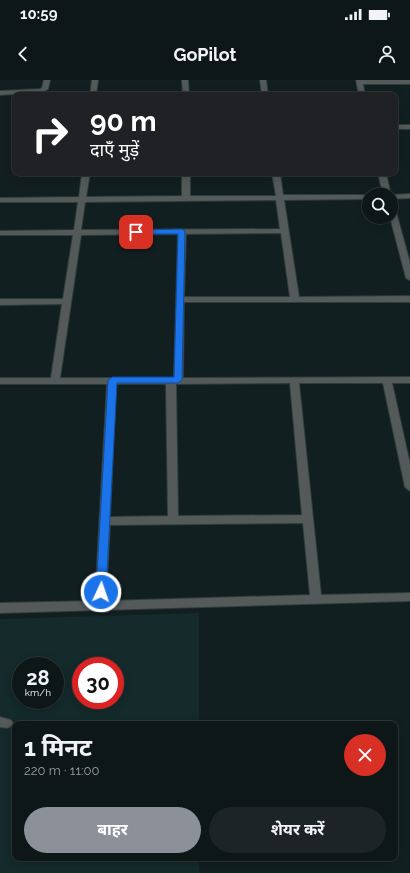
<!DOCTYPE html>
<html lang="hi">
<meta charset="utf-8">
<style>
:root{--surface:#0e1718;--page:#1c2425;--text:#f1f3f6;--muted:#9b9fa2;--line:#2e3637;--accent:#8c9099}
body{margin:0;font-family:Raleway,"Noto Sans Devanagari",sans-serif;background:var(--page);color:var(--text);height:100vh;display:flex;flex-direction:column;font-size:15px;white-space:nowrap}
*{box-sizing:border-box;margin:0}
p{font-size:13px;color:var(--muted)}
.icon{flex:none;width:22px;height:22px;fill:none;stroke:currentColor;stroke-width:2;stroke-linecap:round;stroke-linejoin:round}
.map{position:relative;flex:1;overflow:hidden}
.details{position:absolute;left:12px;top:641px;width:386px;height:140px;display:flex;flex-direction:column;background:var(--surface);border-radius:8px;box-shadow:0 2px 10px #0003,0 0 0 1px var(--line)}
.details>*{flex:none}
.top-card{position:absolute;left:12px;top:12px;width:386px;height:84px;border-radius:8px;box-shadow:0 2px 10px #0003,0 0 0 1px var(--line);background:#202124;color:#fff;overflow:hidden}
.buttons{position:absolute;left:362px;top:108px;display:grid;gap:8px}
.buttons a{display:grid;place-items:center;width:36px;height:36px;border-radius:50%;background:var(--surface);box-shadow:0 2px 10px #0003,0 0 0 1px var(--line);font-size:20px}
.speed{position:absolute;left:12px;top:577px;display:flex;gap:8px;font-size:20px;font-weight:700;text-align:center}
.speed>*{display:grid;place-content:center;width:52px;height:52px;border-radius:50%;background:var(--surface);box-shadow:0 2px 10px #0003,0 0 0 1px var(--line);line-height:1}
.speed small{font-size:10px;font-weight:400}
.speed .limit{border:6px solid #d22;background:#fff;color:#111}
.pin{position:absolute;display:grid;place-items:center;width:34px;height:34px;color:#fff;margin:-17px;border-radius:8px;box-shadow:0 2px 6px #0006}
.me{position:absolute;width:44px;margin:-22px;rotate:3deg;stroke-linejoin:round;filter:drop-shadow(0 0 3px #0008)}
.turn{display:flex;align-items:center;gap:14px;height:84px;padding:0 12px;font-size:18px}
.turn .icon{width:52px;height:52px;stroke-width:2.5}
.turn b{display:block;font-size:28px;line-height:34px}
.round{display:grid;place-items:center;flex:none;width:42px;height:42px;border-radius:21px;background:var(--page)}
.summary{display:flex;align-items:center;justify-content:space-between;height:68px;padding:0 12px}
h1{font-size:24px;font-weight:700;line-height:30px}
.action{display:flex;gap:8px;margin-top:auto;padding:8px 12px}
.action a{flex:1;height:46px;border-radius:24px;background:var(--accent);color:#fff;font-size:16px;font-weight:700;line-height:46px;text-align:center}
.action a+a{background:var(--page);color:var(--text)}
.status{display:flex;justify-content:space-between;align-items:center;height:28px;padding:0 20px;background:var(--surface);direction:ltr}
.status svg{height:11px;fill:currentColor}
header{display:flex;justify-content:space-between;align-items:center;height:52px;padding:0 12px;background:var(--surface);font-size:18px;font-weight:700}
.map>svg:first-child{display:block}
.built{fill:#142a2b;fill-rule:evenodd}
.lines{fill:none;stroke-linecap:round;stroke-linejoin:round}
.service-casing{stroke:#2f3c3c;stroke-width:2}
.minor-casing{stroke:#2f3c3c;stroke-width:2}
.service{fill:#545a5a;fill-rule:evenodd}
.minor{fill:#545a5a;fill-rule:evenodd}
.route{fill:#1a73e8;stroke:#114b97}
</style>
<div class="status"><b>10:59</b><svg viewBox="0 0 49 12"><path d="M0 12V9h3v3zM5 12V6h3v6zM10 12V3h3v9zM15 12V0h3v12zM26 1h20v11H26zM47 4h2v5h-2z"/></svg></div>
<header><svg class="icon" aria-label="back" viewBox="0 0 24 24"><path d="M15 5l-7 7 7 7"/></svg>GoPilot<svg class="icon" aria-label="person" viewBox="0 0 24 24"><circle cx="12" cy="8" r="4"/><path d="M4 21q1-7 8-7t8 7"/></svg></header>
<div class="map">
<svg width="410" height="793" viewBox="0 0 410 793">
<rect width="100%" height="100%" fill="#121f20"/>
<path class="built" d="M 199,533 L 199,644 L 15,644 L 15,778 L 199,778 L 199,793 L 0,793 L 0,539 ZM 21,586 L 55,586 L 55,620 L 21,620 ZM 81,586 L 115,586 L 115,620 L 81,620 Z"/>
<g class="lines">
<g class="service-casing">
<polygon id="service" points="0,637 11,640 13,643 11,646 7,648 0,647"/>
</g>
<g class="minor-casing">
<g id="minor">
<polygon points="44,0 50,0 48,9 43,12 0,15 0,11 40,9 42,8"/>
<polygon points="92,0 98,0 96,15 90,15"/>
<polygon points="182,0 188,0 189,15 183,15"/>
<polygon points="260,0 266,0 268,15 262,15"/>
<polygon points="356,0 410,0 410,4 363,4 365,15 359,15"/>
<rect x="395" y="45" width="15" height="4"/>
<path d="M 82,93 L 90,93 L 86,117 L 182,116 L 182,93 L 190,93 L 190,116 L 276,116 L 272,93 L 280,93 L 283,115 L 370,115 L 369,119 L 284,120 L 299,217 L 410,216 L 410,222 L 184,222 L 183,298 L 410,297 L 410,303 L 392,303 L 410,384 L 410,411 L 405,407 L 383,303 L 299,303 L 321,515 L 410,513 L 410,521 L 0,533 L 0,523 L 95,521 L 107,304 L 0,304 L 0,298 L 51,298 L 62,224 L 0,225 L 0,219 L 63,219 L 73,155 L 0,155 L 0,151 L 74,150 L 78,122 L 0,122 L 0,118 L 79,117 ZM 276,120 L 280,149 L 81,150 L 85,122 ZM 281,153 L 290,217 L 184,217 L 186,154 ZM 178,154 L 174,298 L 60,298 L 81,155 ZM 290,303 L 302,435 L 178,436 L 176,304 ZM 116,304 L 166,304 L 168,436 L 110,437 ZM 303,443 L 310,515 L 106,521 L 110,445 Z"/>
<polygon points="378,93 386,93 391,115 410,114 410,118 391,119 391,115 383,115"/>
<polygon points="391,126 395,128 410,183 410,200 406,198 390,137 391,137"/>
</g>
</g>
<use href="#service" class="service"/>
<use href="#minor" class="minor"/>
</g>
<polygon class="route" points="182,149 185,151 182,300 178,303 117,303 106,512 101,516 96,512 108,300 112,297 174,297 178,154 136,154 133,152 136,150"/>
</svg>
<div class="buttons">
<a><svg class="icon" aria-label="search" viewBox="0 0 24 24"><circle cx="10" cy="10" r="6"/><path d="M15 15l6 6"/></svg></a>
</div>
<div class="speed"><div>28<small>km/h</small></div><div class="limit">30</div></div>
<div class="pin" style="left:136px;top:152px;background:#d93025"><svg class="icon" aria-label="arrive" viewBox="0 0 24 24"><path d="M6 21V4h12l-3 4 3 4H6"/></svg></div>
<svg class="me" style="left:101px;top:512px" viewBox="-20 -20 40 40"><circle r="17" fill="#1a73e8" stroke="#fff" stroke-width="3"/><path d="M0-11L8 9 0 5-8 9z" fill="#fff"/></svg>
<div class="top-card">
<div class="turn"><svg class="icon" aria-label="right" viewBox="0 0 24 24"><path d="M7 20v-9h11M14 6l5 5-5 5"/></svg><div><b>90 m</b>दाएँ मुड़ें</div></div>
</div>
<section class="details">
<div class="summary"><div><h1>1 मिनट</h1><p>220 m · 11:00</p></div><a class="round" style="background:#d93025;color:#fff"><svg class="icon" aria-label="close" viewBox="0 0 24 24"><path d="M6 6l12 12M18 6L6 18"/></svg></a></div>
<div class="action"><a>बाहर</a><a>शेयर करें</a></div>
</section>
</div>
